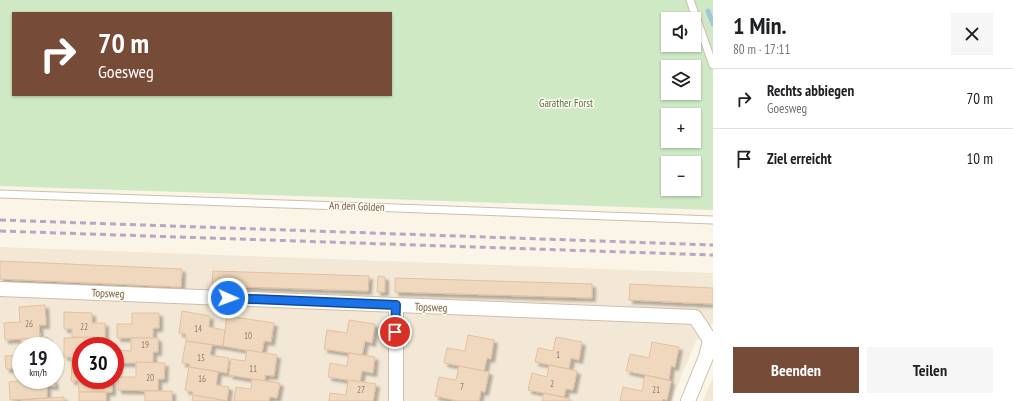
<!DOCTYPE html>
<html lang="de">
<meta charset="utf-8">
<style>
:root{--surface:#fff;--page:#f6f6f6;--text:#202124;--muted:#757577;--line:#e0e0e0;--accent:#764c38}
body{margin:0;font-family:"PT Sans Narrow",sans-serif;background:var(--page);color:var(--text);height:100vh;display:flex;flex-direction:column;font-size:15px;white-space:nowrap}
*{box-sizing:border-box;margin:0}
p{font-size:13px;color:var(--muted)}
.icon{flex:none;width:22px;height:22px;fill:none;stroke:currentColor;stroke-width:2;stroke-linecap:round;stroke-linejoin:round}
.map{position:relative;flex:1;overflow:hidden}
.sheet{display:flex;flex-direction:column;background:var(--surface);width:300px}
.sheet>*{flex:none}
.hud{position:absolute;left:12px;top:12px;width:380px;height:84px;border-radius:0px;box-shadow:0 1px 3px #0004;background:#764c38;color:#fff;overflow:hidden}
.fabs{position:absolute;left:661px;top:12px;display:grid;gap:8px}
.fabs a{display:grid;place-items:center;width:40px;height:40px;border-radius:0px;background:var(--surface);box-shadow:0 1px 3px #0004;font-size:20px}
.speed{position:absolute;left:12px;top:337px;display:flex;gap:8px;font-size:20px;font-weight:700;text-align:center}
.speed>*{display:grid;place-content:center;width:52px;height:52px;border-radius:50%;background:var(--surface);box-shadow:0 1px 3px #0004;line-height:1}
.speed small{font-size:10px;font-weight:400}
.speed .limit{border:6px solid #d22;background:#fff;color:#111}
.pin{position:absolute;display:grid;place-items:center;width:34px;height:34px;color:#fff;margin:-17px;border:2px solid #fff;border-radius:50%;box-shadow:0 1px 4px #0007}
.me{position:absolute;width:44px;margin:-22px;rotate:92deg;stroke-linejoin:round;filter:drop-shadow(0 0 3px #0008)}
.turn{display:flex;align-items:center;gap:14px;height:84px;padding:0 20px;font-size:18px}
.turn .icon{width:52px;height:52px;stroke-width:2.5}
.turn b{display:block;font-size:28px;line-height:34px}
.round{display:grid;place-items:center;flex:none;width:42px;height:42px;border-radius:0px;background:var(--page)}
.headline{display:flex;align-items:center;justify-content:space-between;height:68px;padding:0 20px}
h1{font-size:24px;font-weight:800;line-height:30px}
.cta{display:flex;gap:8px;margin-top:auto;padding:8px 20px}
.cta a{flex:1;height:46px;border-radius:0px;background:var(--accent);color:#fff;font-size:16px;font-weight:800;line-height:46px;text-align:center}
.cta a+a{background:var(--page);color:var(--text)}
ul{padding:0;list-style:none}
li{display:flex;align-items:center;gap:12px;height:60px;padding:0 20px;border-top:1px solid var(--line)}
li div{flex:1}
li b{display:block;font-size:15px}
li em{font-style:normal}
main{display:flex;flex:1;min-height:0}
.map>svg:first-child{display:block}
.residential{fill:#f3e8d5;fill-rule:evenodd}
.green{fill:#d0e9c5;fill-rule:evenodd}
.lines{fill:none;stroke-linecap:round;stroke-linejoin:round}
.stream{stroke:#a2c8d6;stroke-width:5}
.building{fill:#f0d8bf;stroke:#e2c0a0;filter:url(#shadow)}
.service-casing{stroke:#cdbead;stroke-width:9}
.minor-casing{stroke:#cdbead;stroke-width:16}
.service{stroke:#fff;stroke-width:7}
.minor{stroke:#fff;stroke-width:14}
.rail{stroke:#b9a5c5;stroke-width:3;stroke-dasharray:6 4;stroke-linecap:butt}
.route-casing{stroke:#114b97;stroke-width:10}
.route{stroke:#1a73e8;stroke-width:7}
.labels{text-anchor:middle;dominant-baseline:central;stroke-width:3;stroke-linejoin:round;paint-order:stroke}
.number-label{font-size:9px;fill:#937c69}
.park-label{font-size:11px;fill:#4e7944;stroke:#fef9ed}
.street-label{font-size:11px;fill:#745e4c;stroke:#fef9ed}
</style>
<main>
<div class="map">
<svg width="713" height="401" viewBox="0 0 713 401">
<defs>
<filter id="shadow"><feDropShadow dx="3.5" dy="3.5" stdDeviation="1" flood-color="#0004"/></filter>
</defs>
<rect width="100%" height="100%" fill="#fbf5e7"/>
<g class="residential">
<path d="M 0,247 L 713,273 L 713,323 L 696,341 L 671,401 L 0,401 ZM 21,346 L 55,346 L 55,380 L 21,380 ZM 81,346 L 115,346 L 115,380 L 81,380 Z"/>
<polygon points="713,377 713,401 703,401"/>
</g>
<path class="green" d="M 0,0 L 713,0 L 713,210 L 0,186 ZM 13,13 L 391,13 L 391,95 L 13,95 ZM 668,19 L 694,19 L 694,45 L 668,45 ZM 668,67 L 694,67 L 694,93 L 668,93 ZM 668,115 L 694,115 L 694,141 L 668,141 ZM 668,163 L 694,163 L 694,189 L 668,189 Z"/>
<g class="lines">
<polyline class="stream" points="708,11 713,24"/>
</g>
<g class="building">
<polygon points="0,261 182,269 181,287 0,279"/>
<polygon points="213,271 369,276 368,291 212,286"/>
<polygon points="378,276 385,277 385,292 377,292"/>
<polygon points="395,278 592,284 592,298 395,292"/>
<polygon points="630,284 713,288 713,304 629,300"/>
<polygon points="45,305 46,325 39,325 40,338 5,340 4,323 20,322 19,307"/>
<polygon points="182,311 210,316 209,327 225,330 223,346 186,341 186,334 179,333"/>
<polygon points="64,312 92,313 92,323 105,323 105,338 72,337 72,329 64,329"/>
<polygon points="132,313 159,313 159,328 153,328 153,338 117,338 117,324 132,324"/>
<polygon points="227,316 274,323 271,342 264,341 262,353 223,346"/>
<polygon points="349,320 375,324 372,343 365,341 362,355 324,349 327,330 347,333"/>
<polygon points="468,335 494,340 491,359 487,358 484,371 444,363 447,348 465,351"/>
<polygon points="48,337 48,346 22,346 21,339"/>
<polygon points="94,337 94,346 81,346 81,363 72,363 71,357 64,357 64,338"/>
<polygon points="556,337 582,342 579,360 571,358 569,369 535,362 538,348 553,351"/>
<polygon points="131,338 158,338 158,352 153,352 153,363 117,363 117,350 131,351"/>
<polygon points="186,341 212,345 210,355 229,358 227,373 189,367 190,364 182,363"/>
<polygon points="652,342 679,347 675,367 671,366 669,380 626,371 630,354 649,358"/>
<polygon points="247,350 277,355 274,376 265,375 265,381 229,375 231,359 245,361"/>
<polygon points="349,353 375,357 373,373 362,371 360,382 328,377 330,363 347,366"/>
<polygon points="21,355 21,368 6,369 5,356"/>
<polygon points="136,362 165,363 164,379 158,379 158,391 118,390 118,377 136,377"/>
<polygon points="72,363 81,363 81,380 112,380 112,392 79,392 78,381 71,381"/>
<polygon points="549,365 577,371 573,390 566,389 564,397 528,390 532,373 547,377"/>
<polygon points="459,366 489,372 485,392 481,391 479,401 458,401 435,396 439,377 456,380"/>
<polygon points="189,367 218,372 216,385 229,387 227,401 193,395 193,392 185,390"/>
<polygon points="645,375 671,381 667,400 663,399 662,401 620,401 623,387 642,391"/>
<polygon points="252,379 280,383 277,398 270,397 269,401 234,401 236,387 251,389"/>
<polygon points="29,380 54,380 55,386 47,386 47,398 10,400 9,382"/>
<polygon points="348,380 376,384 373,401 329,401 330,393 346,395"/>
<rect x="145" y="391" width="27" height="10"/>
<rect x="79" y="392" width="27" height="9"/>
<polygon points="544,393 570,399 570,401 542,401"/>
<polygon points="193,395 227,401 192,401"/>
<polygon points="64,397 64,401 21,401 21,400"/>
</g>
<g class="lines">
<g class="service-casing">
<g id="service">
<polyline points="690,0 713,65"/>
<polyline points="0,194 342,206 713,220"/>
</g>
</g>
<g class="minor-casing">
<g id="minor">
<polyline points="0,289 695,317 710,340 706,357 688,401"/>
<polyline points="396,305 396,401"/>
</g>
</g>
<use href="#service" class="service"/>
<use href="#minor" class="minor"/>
<g class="rail">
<polyline points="0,220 713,245"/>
<polyline points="0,231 713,255"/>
</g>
</g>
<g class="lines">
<g class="route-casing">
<polyline id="route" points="228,298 396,305 395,332"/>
</g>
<use href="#route" class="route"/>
</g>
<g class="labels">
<g class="number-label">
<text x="29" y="323">26</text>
<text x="84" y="326">22</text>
<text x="198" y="328">14</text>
<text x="248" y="335">10</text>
<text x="145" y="344">19</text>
<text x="558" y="354">1</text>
<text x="201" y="357">15</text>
<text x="253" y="368">11</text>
<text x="150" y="377">20</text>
<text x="202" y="378">16</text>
<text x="552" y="383">2</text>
<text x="462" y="386">7</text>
<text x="361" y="389">27</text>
<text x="656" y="389">21</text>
</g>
<g class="park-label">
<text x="566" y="103">Garather Forst</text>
</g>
<g class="street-label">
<text transform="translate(357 206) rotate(2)">An den Gölden</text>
<text transform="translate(108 293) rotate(2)">Topsweg</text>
<text transform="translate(431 307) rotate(2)">Topsweg</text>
</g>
</g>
</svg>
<div class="fabs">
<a><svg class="icon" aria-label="sound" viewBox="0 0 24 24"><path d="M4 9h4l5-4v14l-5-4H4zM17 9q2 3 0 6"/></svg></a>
<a><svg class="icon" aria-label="layers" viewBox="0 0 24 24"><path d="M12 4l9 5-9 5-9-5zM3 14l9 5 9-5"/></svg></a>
<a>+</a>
<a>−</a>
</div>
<div class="speed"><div>19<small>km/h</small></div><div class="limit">30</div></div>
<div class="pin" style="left:395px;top:332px;background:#d93025"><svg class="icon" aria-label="arrive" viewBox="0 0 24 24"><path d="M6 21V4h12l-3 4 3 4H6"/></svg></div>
<svg class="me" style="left:228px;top:298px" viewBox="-20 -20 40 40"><circle r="17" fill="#1a73e8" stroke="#fff" stroke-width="3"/><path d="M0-11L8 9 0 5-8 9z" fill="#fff"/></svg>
<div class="hud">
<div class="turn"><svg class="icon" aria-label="right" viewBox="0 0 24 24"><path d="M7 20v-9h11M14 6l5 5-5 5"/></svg><div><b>70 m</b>Goesweg</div></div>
</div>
</div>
<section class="sheet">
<div class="headline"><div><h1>1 Min.</h1><p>80 m · 17:11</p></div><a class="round"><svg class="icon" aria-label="close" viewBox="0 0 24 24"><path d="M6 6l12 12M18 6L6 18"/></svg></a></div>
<ul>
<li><svg class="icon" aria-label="right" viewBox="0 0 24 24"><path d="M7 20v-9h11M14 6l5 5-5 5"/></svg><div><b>Rechts abbiegen</b><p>Goesweg</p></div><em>70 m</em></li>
<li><svg class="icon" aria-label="arrive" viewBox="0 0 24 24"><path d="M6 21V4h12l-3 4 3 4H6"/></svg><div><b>Ziel erreicht</b></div><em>10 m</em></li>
</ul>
<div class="cta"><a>Beenden</a><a>Teilen</a></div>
</section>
</main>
